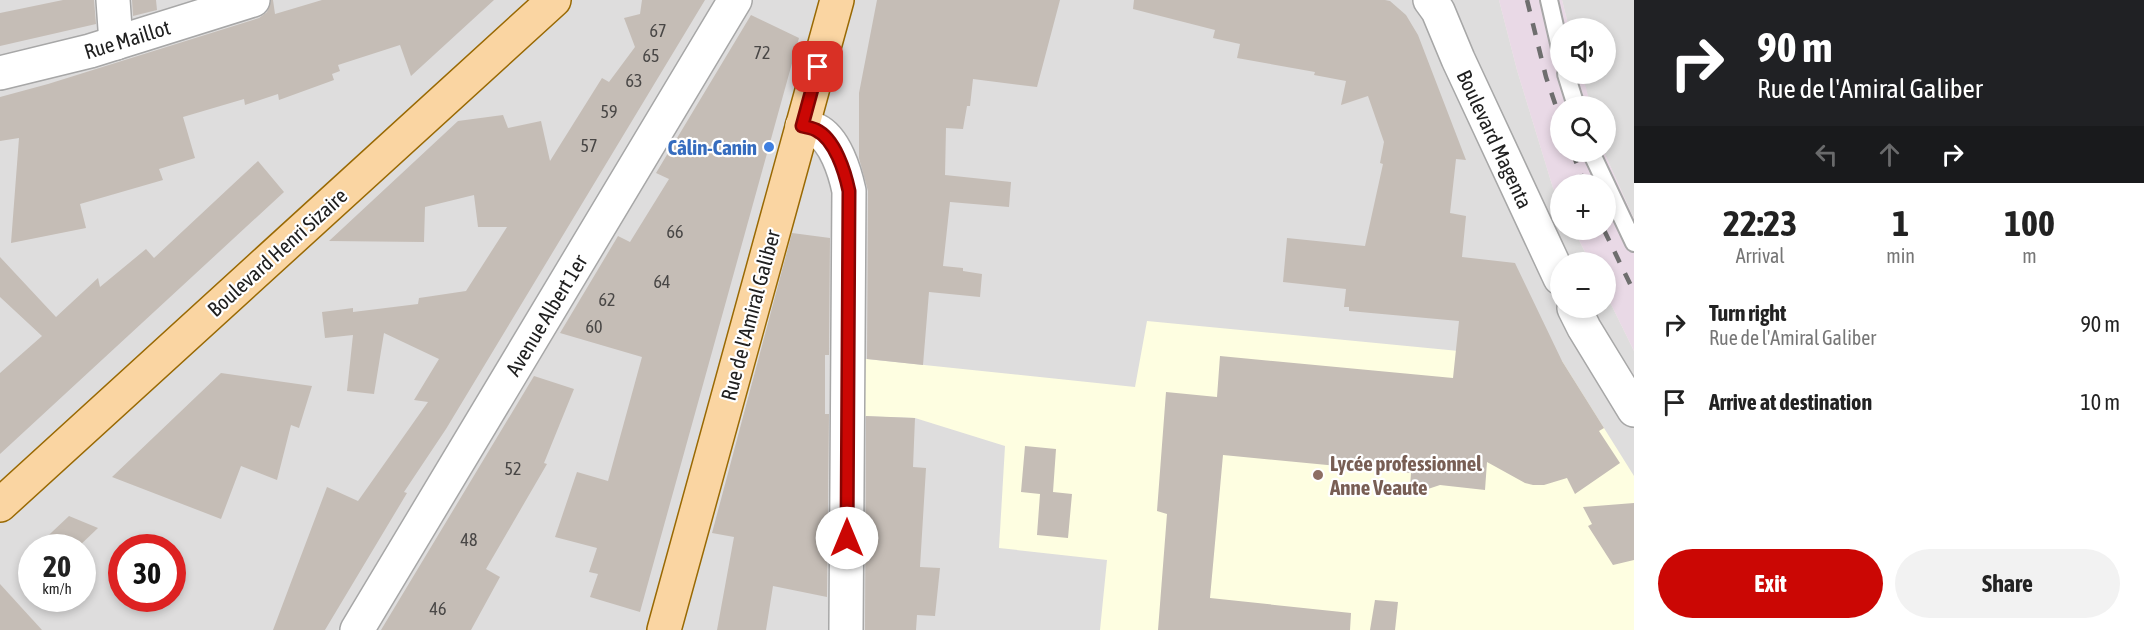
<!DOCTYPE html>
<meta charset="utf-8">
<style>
:root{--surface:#fff;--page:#f2f2f2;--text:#222;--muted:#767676;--accent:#cb0704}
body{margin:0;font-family:"Asap Condensed",sans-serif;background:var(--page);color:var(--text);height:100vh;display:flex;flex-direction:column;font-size:22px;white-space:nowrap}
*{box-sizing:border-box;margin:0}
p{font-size:20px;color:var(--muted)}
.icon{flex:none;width:33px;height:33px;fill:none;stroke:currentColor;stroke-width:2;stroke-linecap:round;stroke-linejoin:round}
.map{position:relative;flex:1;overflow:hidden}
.sheet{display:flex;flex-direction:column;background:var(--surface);width:510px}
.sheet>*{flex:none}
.hud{background:#202124;color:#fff;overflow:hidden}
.tools{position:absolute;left:1550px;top:18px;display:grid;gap:12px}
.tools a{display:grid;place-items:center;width:66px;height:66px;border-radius:50%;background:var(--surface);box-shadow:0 3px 9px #0003;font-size:30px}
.speed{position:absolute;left:18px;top:534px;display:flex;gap:12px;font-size:30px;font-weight:700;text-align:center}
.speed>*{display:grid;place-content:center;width:78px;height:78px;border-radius:50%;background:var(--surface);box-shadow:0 3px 9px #0003;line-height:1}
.speed small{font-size:15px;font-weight:400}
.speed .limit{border:9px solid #d22;background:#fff;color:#111}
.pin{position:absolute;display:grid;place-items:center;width:51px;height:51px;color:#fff;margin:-26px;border-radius:12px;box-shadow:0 3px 9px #0006}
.me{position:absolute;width:66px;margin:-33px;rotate:0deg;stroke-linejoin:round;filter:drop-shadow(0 0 4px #0008)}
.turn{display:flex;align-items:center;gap:21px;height:126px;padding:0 24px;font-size:27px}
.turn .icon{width:78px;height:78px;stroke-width:2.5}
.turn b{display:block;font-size:42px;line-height:51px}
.lanes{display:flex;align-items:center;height:57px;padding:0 24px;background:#0003;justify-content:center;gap:30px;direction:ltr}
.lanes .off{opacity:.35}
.eta{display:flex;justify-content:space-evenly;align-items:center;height:102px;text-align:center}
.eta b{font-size:36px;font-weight:700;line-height:42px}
.button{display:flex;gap:12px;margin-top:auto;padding:12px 24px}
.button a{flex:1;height:69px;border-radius:36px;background:var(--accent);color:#fff;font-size:24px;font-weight:700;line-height:69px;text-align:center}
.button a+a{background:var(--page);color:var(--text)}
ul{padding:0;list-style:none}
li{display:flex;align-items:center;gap:18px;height:78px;padding:0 24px}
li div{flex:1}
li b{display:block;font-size:22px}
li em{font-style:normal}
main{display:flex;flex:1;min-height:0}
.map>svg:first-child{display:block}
.residential{fill:#dedddd;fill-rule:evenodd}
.industrial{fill:#e9d9e6}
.education{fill:#fefee1}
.parking{fill:#e0e0e0}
.building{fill:#c5bdb6}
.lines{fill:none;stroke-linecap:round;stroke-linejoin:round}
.service-casing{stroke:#a7a7a7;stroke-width:20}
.minor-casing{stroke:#a7a7a7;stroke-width:36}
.tertiary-casing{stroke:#a7a7a7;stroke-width:36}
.primary-casing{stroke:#996903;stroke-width:36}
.service{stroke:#fff;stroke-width:16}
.minor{stroke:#fff;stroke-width:33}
.tertiary{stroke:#fff;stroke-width:33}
.primary{stroke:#fad5a2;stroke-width:33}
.rail{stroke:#6e6e6e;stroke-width:4.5;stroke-dasharray:12 12;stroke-linecap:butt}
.route-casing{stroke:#840503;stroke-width:15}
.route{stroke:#cb0704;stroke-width:10}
.shop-dot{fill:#3f7fe0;stroke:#fff;stroke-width:2}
.education-dot{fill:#8d6e63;stroke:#fff;stroke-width:2}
.labels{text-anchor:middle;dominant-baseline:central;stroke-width:4.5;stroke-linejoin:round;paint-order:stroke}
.number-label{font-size:18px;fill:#494746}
.street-label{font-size:21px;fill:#202020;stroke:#fff}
.shop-label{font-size:21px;font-weight:bold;fill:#366cbe;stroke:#fff;text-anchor:end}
.education-label{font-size:21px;font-weight:bold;fill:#785e54;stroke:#fff;text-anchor:start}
</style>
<main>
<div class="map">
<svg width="1634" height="630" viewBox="0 0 1634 630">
<rect width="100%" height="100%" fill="#f0ede7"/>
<g class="residential">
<path d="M 0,0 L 1499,0 L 1517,70 L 1553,188 L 1560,201 L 1560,230 L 1574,230 L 1590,262 L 1560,262 L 1560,308 L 1605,308 L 1605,292 L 1634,351 L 1634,630 L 0,630 ZM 32,548 L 82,548 L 82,598 L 32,598 ZM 122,548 L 172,548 L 172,598 L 122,598 Z"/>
<polygon points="1562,0 1634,0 1634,219 1604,152 1605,106 1591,106 1581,74 1605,74 1605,28 1569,28"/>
</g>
<polygon class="industrial" points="1499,0 1562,0 1569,28 1560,28 1560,74 1582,74 1591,106 1560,106 1560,152 1604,152 1634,219 1634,351 1605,292 1605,262 1590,262 1574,230 1605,230 1605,184 1560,184 1560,201 1553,188 1517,70"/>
<polygon class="education" points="1147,321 1562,361 1634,476 1634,630 1100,630 1107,560 999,548 1005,446 915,418 857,416 857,358 1135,387"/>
<polygon class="parking" points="697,27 707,31 348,630 336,630"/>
<g class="building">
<polygon points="63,0 94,0 96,24 0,46 0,13"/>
<polygon points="132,0 156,0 157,10 133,16"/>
<polygon points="271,0 273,0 275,14 322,0 494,0 411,76 400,45 338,65 340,71 332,74 334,80 279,100 278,94 245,105 244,99 183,117 195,158 159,169 163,180 80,204 86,228 11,243 19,138 0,141 0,97 48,84 259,18 267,12"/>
<polygon points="642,0 705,0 446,429 404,492 407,493 325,630 273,630 327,487 358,501 428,402 414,400 439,359 384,333 374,394 347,391 353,335 325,338 322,312 353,308 353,312 418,304 419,298 466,291 507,227 478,227 474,195 425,207 424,242 329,241 458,121 503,115 508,128 541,121 550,161 602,78 609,82 635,47 624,18 640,14"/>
<polygon points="877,0 1060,0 1037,87 973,79 970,106 967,106 963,129 946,128 945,175 1011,182 1009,207 950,202 943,266 963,268 963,271 982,274 980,297 929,292 923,365 867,359 868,191 859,158 859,93"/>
<polygon points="1134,0 1385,0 1390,1 1406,15 1418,35 1466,160 1456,159 1450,213 1466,216 1462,257 1515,263 1562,361 1604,428 1599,431 1620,463 1575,494 1567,478 1544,485 1533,485 1525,483 1487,462 1485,490 1440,485 1425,490 1410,487 1411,473 1223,455 1210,598 1351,613 1350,630 1158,630 1167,514 1157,511 1166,392 1217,397 1220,356 1453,378 1459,321 1349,311 1349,307 1344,307 1346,289 1283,282 1287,238 1365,246 1383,164 1380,163 1384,142 1368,96 1341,105 1346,81 1314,75 1315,72 1237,58 1240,44 1213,38 1215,30 1133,9"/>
<polygon points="751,15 799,38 640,612 590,597 598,574 589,572 597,548 555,537 577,472 608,481 642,357 560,333 618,236 630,242 669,179 656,173"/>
<polygon points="258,161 284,192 0,454 0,373 42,336 0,297 0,257 56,317 98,278 100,287 146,249 154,258"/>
<polygon points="792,233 830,238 829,355 825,355 825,414 829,414 827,597 773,586 766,630 717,630 734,537 712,533"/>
<polygon points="221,373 312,386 299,428 291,425 277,480 241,466 221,519 112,477"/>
<polygon points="534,376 574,389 544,463 547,464 486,569 500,577 471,630 381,630"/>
<polygon points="866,416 915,418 913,467 926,468 920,567 940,568 935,616 917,615 916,630 865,630"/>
<polygon points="1025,446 1056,449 1053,492 1072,494 1068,538 1037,535 1040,494 1021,492"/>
<polygon points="1634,503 1634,560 1613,565 1588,526 1592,524 1583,507"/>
<polygon points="69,516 98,528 77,548 35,548"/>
<polygon points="0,584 42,630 0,630"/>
<polygon points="1375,600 1398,602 1395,630 1370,630"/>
</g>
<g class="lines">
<g class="service-casing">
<g id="service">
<polyline points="1549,0 1560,48"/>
<polyline points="1566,74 1576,106"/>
<polyline points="1591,152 1634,243"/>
</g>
</g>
<g class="minor-casing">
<g id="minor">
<polyline points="113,0 116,43"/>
<polyline points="1430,0 1438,11 1458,59 1560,278"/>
<polyline points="0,73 90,51 253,0"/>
<path d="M 802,126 C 807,127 812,128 816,130 C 835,139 845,172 849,191 L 846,630"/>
<polyline points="1574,308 1584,328 1634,410"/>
</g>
</g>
<g class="tertiary-casing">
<polyline id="tertiary" points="357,630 735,0"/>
</g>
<g class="primary-casing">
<g id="primary">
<polyline points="0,505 554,0"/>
<polyline points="664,630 837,0"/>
</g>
</g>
<use href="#service" class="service"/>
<use href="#minor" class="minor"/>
<use href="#tertiary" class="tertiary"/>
<use href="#primary" class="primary"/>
<g class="rail">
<polyline points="1527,0 1546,77 1560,118"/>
<polyline points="1572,152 1585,184"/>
<polyline points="1604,230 1634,292"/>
</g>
</g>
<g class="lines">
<g class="route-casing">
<path id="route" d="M 818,67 L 802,126 C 807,127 812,128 816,130 C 835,139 845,172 849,191 L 847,538"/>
</g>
<use href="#route" class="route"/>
</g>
<circle class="shop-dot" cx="769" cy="147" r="6"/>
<circle class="education-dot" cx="1318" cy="475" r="6"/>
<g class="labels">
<g class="number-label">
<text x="658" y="30">67</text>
<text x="762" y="52">72</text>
<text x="651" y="55">65</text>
<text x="634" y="80">63</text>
<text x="609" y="111">59</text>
<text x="589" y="145">57</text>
<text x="675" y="231">66</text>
<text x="662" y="281">64</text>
<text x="607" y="299">62</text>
<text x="594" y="326">60</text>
<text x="513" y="468">52</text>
<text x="469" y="539">48</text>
<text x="438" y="608">46</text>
</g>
<g class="street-label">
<text transform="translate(127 39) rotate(-17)">Rue Maillot</text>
<text transform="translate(1495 139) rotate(65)">Boulevard Magenta</text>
<text transform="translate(277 252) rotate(-42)">Boulevard Henri Sizaire</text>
<text transform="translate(546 315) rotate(-59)">Avenue Albert 1er</text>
<text transform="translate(750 315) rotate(-75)">Rue de l'Amiral Galiber</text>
</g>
<g class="shop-label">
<text x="757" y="147">Câlin-Canin</text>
</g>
<g class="education-label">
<text x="1330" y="463">Lycée professionnel<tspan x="1330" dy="24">Anne Veaute</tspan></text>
</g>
</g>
</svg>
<div class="tools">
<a><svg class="icon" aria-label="sound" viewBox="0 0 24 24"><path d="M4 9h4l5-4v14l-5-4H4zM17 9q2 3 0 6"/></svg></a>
<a><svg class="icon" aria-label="search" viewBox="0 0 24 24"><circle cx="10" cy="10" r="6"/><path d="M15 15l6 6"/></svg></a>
<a>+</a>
<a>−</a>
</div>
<div class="speed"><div>20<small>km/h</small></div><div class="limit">30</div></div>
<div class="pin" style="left:818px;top:67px;background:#d93025"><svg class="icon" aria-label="arrive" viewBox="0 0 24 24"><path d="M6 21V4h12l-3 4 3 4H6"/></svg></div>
<svg class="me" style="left:847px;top:538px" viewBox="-20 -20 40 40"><circle r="19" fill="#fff"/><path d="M0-13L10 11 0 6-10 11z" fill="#cb0704"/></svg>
</div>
<section class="sheet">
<div class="hud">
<div class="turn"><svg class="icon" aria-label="right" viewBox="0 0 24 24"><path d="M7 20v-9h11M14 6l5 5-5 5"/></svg><div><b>90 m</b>Rue de l'Amiral Galiber</div></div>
<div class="lanes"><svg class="icon off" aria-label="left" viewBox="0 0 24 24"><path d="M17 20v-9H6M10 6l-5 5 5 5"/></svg><svg class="icon off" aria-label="ahead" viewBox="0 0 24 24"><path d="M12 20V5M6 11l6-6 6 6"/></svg><svg class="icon" aria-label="right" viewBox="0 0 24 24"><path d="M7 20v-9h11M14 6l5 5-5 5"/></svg></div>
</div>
<div class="eta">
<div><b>22:23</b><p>Arrival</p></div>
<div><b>1</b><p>min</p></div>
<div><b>100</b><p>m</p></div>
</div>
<ul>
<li><svg class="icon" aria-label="right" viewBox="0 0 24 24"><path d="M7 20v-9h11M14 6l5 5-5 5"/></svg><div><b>Turn right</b><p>Rue de l'Amiral Galiber</p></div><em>90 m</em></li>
<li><svg class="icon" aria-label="arrive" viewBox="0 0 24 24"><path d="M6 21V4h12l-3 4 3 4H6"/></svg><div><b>Arrive at destination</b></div><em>10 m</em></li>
</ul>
<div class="button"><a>Exit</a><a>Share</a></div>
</section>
</main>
